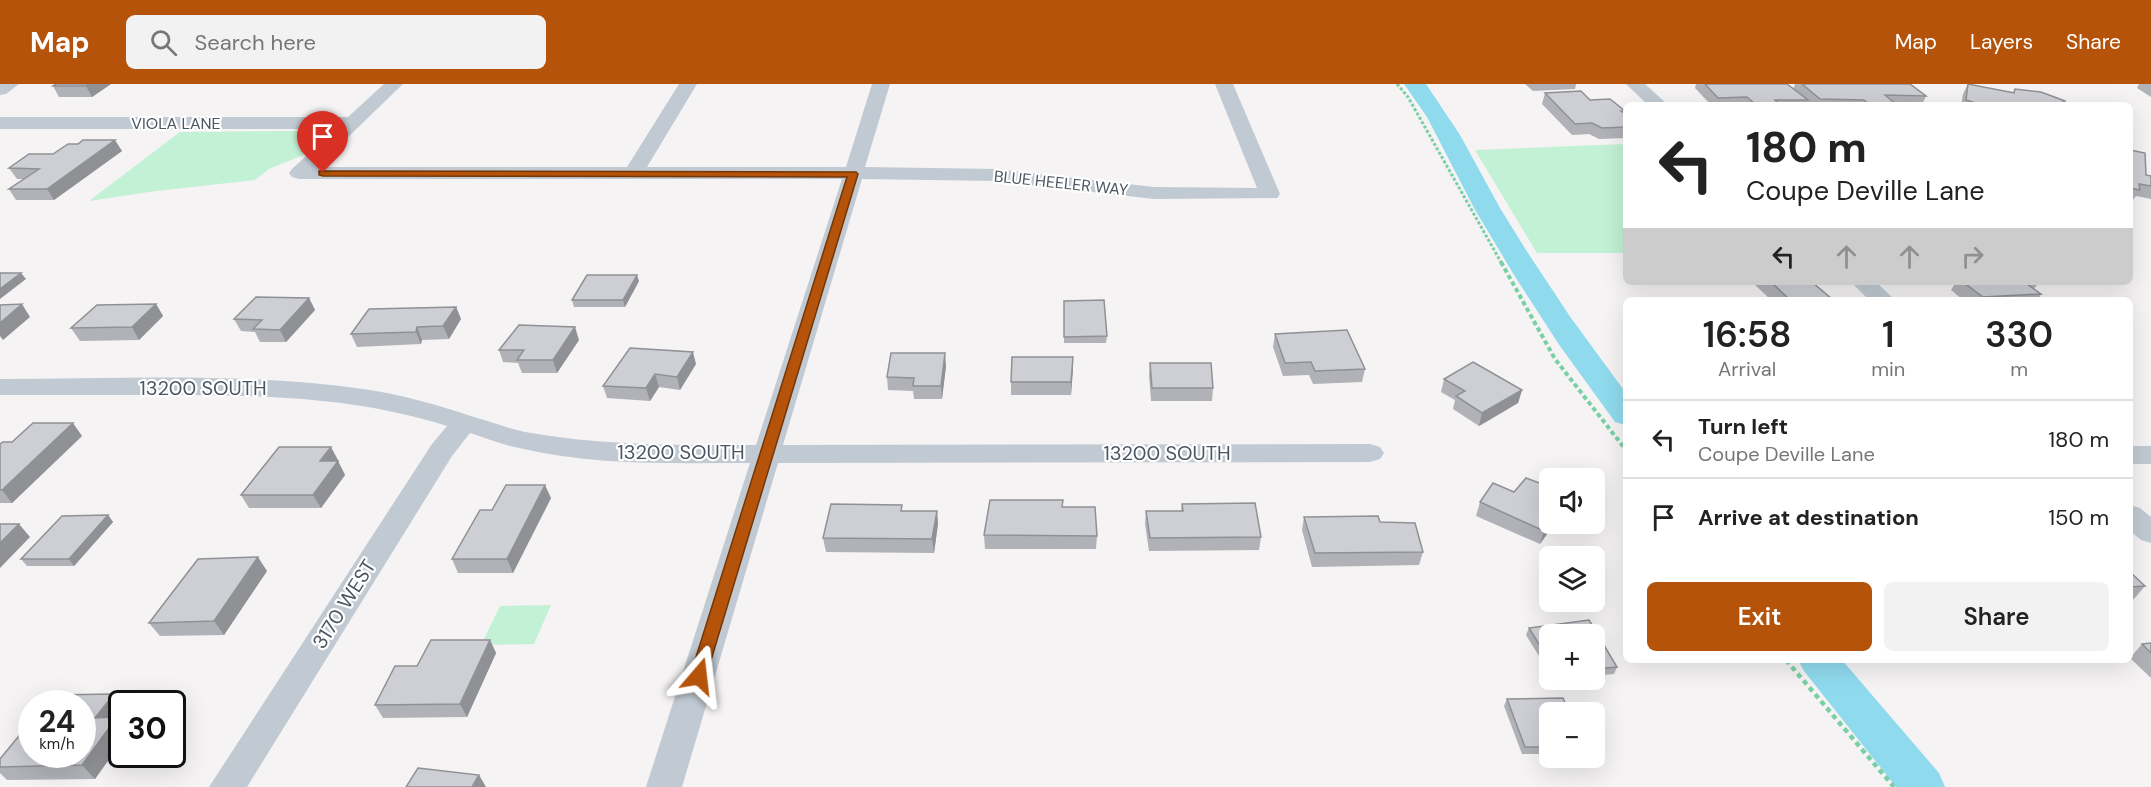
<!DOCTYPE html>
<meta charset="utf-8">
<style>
:root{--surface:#fff;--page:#f2f2f2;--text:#222;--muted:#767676;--line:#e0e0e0;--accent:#b45309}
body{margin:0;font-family:"DM Sans",sans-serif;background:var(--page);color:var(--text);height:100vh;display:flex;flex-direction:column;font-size:22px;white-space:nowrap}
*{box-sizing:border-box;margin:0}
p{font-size:20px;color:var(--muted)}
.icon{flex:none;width:33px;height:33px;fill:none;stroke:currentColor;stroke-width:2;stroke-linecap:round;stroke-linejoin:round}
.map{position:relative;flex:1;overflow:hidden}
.panel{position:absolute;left:1623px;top:213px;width:510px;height:366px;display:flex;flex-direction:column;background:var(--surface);border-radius:9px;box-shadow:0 6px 24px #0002}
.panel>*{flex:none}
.top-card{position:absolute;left:1623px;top:18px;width:510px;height:183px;border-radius:9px;box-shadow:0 6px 24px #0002;background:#fff;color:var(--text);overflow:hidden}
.controls{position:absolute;left:1539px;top:384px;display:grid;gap:12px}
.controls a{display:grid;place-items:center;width:66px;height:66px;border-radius:9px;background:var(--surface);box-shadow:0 6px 24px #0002;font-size:30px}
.speed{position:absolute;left:18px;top:606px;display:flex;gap:12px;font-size:30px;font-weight:700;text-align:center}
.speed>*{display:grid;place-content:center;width:78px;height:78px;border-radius:50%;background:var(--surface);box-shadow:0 6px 24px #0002;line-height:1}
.speed small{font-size:15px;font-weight:400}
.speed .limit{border:3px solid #111;border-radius:9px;background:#fff;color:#111}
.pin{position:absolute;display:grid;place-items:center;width:51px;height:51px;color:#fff;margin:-62px -26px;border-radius:50% 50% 50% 0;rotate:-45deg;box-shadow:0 0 6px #0007}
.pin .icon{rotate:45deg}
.me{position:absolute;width:66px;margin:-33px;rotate:17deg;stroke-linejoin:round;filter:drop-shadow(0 0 4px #0008)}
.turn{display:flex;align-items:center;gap:21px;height:126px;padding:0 24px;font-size:27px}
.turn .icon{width:78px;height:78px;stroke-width:2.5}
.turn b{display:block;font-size:42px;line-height:51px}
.lanes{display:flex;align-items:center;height:57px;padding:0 24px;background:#0003;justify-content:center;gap:30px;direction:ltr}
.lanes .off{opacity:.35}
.eta{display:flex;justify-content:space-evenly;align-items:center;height:102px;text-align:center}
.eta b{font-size:36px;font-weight:600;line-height:42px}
.cta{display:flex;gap:12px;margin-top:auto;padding:12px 24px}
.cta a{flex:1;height:69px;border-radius:9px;background:var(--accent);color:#fff;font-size:24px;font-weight:600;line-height:69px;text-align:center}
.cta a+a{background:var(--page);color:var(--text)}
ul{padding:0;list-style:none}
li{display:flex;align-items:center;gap:18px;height:78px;padding:0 24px;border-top:2px solid var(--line)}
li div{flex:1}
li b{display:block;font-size:22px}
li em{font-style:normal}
header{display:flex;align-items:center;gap:36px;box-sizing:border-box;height:84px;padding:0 30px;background:var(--accent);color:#fff}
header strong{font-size:28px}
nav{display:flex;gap:33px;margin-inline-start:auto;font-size:21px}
.search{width:420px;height:54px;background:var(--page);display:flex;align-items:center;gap:15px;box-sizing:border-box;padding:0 21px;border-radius:9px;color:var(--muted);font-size:22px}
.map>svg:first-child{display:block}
.green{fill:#c3f1d5}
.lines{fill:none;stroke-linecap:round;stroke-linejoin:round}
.canal{fill:#90daee;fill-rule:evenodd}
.path-far2{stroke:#7ad0a6;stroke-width:3;stroke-dasharray:3 2;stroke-linecap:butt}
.path-far1{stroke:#7ad0a6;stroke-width:4;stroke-dasharray:4.5 3;stroke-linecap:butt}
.path{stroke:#7ad0a6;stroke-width:4.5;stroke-dasharray:5 4;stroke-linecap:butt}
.street{fill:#c1cad2;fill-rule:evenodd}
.wall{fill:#b0b2b7}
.shaded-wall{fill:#909195}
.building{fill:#cdcfd5;stroke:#909195;stroke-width:1.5}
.route{fill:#b45309;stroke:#753606;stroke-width:1.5}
.labels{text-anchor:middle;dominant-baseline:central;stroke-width:4.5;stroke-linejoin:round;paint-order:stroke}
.far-street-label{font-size:16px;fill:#4a5661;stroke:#fff}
.street-label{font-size:20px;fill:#4a5661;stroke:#fff}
</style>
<header>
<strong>Map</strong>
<div class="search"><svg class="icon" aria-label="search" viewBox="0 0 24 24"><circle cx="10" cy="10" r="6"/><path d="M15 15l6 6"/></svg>Search here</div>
<nav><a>Map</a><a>Layers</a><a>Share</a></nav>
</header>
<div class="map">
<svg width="2151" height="703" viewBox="0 0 2151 703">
<rect width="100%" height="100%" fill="#f5f3f3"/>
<g class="green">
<polygon points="296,47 309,48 318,55 303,71 269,85 255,96 156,107 89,117 180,48"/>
<polygon points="1626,60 1626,169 1537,169 1475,66"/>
<polygon points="551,521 534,560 481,561 500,522"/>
</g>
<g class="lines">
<g class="canal">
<polygon points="1404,0 1426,0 1460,51 1500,124 1526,166 1571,234 1626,309 1626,341 1615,338 1560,262 1514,191 1474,124 1427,33"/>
<polygon points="1798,576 1842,576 1939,689 1945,703 1896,703 1804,587"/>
</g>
<polyline class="path-far2" points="1397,0 1408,13 1502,180"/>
<polyline class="path-far1" points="1501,178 1555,275 1626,366"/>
<polyline class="path" points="1786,576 1894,703"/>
<g class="street">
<polygon points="0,0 19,0 6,10 0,11"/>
<path d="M 384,0 L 403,0 L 317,83 L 627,83 L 679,0 L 697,0 L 647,83 L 846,83 L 872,0 L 890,0 L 865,83 L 997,85 L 1154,103 L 1257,104 L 1215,0 L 1233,0 L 1280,110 L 1277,114 L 1154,115 L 997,97 L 862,95 L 783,361 L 1370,360 L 1380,363 L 1384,369 L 1380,375 L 1370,378 L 778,379 L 682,703 L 646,703 L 750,379 C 673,379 595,382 519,364 C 502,361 486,354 470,349 L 452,372 L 247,703 L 209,703 L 432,360 L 447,342 C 356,313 263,311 168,311 C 112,311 56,311 0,311 L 0,295 C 121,295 243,288 363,305 C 402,310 440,322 477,334 C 493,338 509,345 525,348 C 602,362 679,361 756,361 L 842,95 L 299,95 L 292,93 L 289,89 L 292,85 L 336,45 L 0,45 L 0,33 L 348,33 Z"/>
<polygon points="1626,0 1645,0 1668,21 1648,21"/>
<polygon points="1851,198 1876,198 1895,216 1869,216"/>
<rect x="2130" y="362" width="21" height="18"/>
<polygon points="2130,421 2140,424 2151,433 2151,459 2141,456 2130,447"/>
</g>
</g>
<g class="wall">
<polygon points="56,0 111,0 92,13 59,13 53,2"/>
<polygon points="1525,0 1576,0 1575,5 1533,7"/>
<polygon points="1696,0 1787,0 1793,5 1795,0 1910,0 1926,12 1922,21 1810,21 1807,19 1806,21 1711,21 1695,4"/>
<polygon points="1968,0 2013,8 2015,5 2063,21 1961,21 1963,10"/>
<polygon points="2139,0 2151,0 2151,13 2137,4"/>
<polygon points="1545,9 1590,16 1625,27 1624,30 1626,31 1626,54 1599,55 1589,50 1572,51 1542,20"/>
<polygon points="2130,66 2146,91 2151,92 2151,115 2136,112 2132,117 2130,117"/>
<polygon points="122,67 54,116 16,116 9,105 23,95 17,95 9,84"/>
<polygon points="639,197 625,223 574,223 572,216"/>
<polygon points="1752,198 1812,198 1833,216 1771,216"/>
<polygon points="1951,198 2039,198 2034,205 2041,210 2038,216 1963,216 1951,206 1954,201"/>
<polygon points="309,214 315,226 286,258 260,258 255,248 241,247 234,235"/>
<polygon points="1064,217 1107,252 1106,259 1064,259"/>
<polygon points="156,220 163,232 139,256 80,257 71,244"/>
<polygon points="456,223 461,235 449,255 422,256 421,260 357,263 351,250"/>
<polygon points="1275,250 1365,285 1362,298 1313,300 1309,291 1283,292 1273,263"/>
<polygon points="579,256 557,289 522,289 518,279 503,278 499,266"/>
<polygon points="1073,273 1071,311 1011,311 1011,298"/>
<polygon points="1150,279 1213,304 1212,317 1151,317 1149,291"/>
<polygon points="696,280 680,306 659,303 650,317 607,314 603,302"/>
<polygon points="946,282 942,315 914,315 913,307 888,306 887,293"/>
<polygon points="1444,295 1522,306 1518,319 1479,342 1453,325 1455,316 1441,308"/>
<polygon points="82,352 12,419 0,419 0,360 12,358"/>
<polygon points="338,376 337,377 338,377 345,391 321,424 249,424 241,411"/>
<polygon points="1514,408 1550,440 1554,440 1540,460 1476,432 1480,418"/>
<polygon points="551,414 513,489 458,489 452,475 492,426"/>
<polygon points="1182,420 1261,453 1259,466 1149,467 1145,440 1146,427 1181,427"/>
<polygon points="902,427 937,427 938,440 934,469 826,468 823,454"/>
<polygon points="108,431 113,438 74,482 27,482 21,475"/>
<polygon points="1304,433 1380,438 1423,468 1419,481 1312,483 1302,446"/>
<polygon points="984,451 1097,452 1096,465 985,465"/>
<polygon points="267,487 224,551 160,552 149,539"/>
<polygon points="2130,488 2145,502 2134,515 2130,516"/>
<polygon points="1589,536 1617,583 1614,590 1594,592 1594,550 1550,550 1550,590 1526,551 1529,544"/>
<polygon points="490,556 496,569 467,633 383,634 375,621"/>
<polygon points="2151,559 2151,594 2130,574 2142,560"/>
<polygon points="114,610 122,620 122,628 117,634 122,639 122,657 95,695 7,696 0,689 0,675"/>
<polygon points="1507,615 1550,628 1550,670 1522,670 1504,622"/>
</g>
<g class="shaded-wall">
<polygon points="89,0 111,0 92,13 86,2"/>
<polygon points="115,56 122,67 54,116 47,105"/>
<polygon points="21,189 26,195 0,215 0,205"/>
<polygon points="637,191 639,197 625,223 623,216"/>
<polygon points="309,214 315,226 286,258 280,246"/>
<polygon points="22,220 30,233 3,256 0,252 0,239"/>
<polygon points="156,220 163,232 139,256 132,243"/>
<polygon points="456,223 461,235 449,255 443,242"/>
<polygon points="417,243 422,256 421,260 416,248"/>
<polygon points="575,243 579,256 557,289 553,276"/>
<polygon points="693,268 696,280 680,306 677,293"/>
<polygon points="945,269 946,282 942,315 941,302"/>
<polygon points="1073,273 1073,286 1071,311 1071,298"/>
<polygon points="655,290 659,303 650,317 646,304"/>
<polygon points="1522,306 1518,319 1479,342 1482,329"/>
<polygon points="73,339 82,352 12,419 2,406"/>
<polygon points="331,363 338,376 327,391 320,377"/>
<polygon points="338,377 345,391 321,424 313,411"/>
<polygon points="545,401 551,414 513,489 507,475"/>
<polygon points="937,427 938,440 934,469 932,455"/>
<polygon points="108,431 113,438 74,482 69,475"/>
<polygon points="19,440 30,453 0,484 0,459"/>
<polygon points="1550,440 1554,440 1540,460 1544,447"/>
<polygon points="258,473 267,487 224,551 214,537"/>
<polygon points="490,556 496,569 467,633 460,620"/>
<polygon points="114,610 122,620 122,628 117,634 122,639 122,657 95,695 82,681 95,634"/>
<polygon points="479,691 486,703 472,703"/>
</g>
<g class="building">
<polygon points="56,0 89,0 86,2 53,2"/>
<polygon points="1705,0 1787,0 1808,16 1775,16 1780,21 1756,21 1747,13 1718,14"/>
<polygon points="1802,0 1910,0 1926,12 1885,11 1897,21 1870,21 1864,16 1820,15"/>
<polygon points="1968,0 2014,9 2015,5 2041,8 2065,17 2058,21 2018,21 2016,20 2016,21 1982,21 1966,16"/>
<polygon points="1581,7 1590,16 1610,15 1625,27 1621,27 1626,31 1626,43 1602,44 1592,39 1575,40 1545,9"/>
<polygon points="83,56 115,56 47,105 9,105 39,85 9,84 29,70 53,70 68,60 78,60"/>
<polygon points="2130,66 2145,69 2146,91 2151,92 2151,102 2139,100 2140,106 2130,104"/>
<polygon points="0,189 21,189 0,205"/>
<polygon points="587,191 637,191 623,216 572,216"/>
<polygon points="1771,198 1812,198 1833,216 1790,216"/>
<polygon points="1963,198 2024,198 2041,210 1983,213"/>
<polygon points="256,213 309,214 280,246 253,245 262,236 234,235"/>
<polygon points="1104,216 1107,252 1064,253 1064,217"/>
<polygon points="22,220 0,239 0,221"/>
<polygon points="156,220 132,243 71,244 97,221"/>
<polygon points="456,223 443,242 417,243 416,248 351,250 369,225"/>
<polygon points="519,241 575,243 553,276 517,276 524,266 499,266"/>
<polygon points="1347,246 1365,285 1315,287 1311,278 1285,279 1275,250"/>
<polygon points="630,264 693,268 677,293 655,290 646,304 603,302"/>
<polygon points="891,269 945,269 941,302 913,302 914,294 887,293"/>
<polygon points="1012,273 1073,273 1071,298 1011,298"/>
<polygon points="1473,278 1522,306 1482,329 1456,312 1465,307 1444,295"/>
<polygon points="1150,279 1211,279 1213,304 1152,304"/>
<polygon points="33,339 73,339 2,406 0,406 0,360 3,358 12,358"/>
<polygon points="279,363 331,363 320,377 338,377 313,411 241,411"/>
<polygon points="1526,394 1550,403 1550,440 1544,447 1480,418 1493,399 1514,408"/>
<polygon points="506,401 545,401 507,475 452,475 480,426 492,426"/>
<polygon points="990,416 1063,416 1062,423 1095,423 1097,452 984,451"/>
<polygon points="1255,419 1261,453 1150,454 1146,427 1183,427 1182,420"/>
<polygon points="831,420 902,421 901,427 937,427 932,455 823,454"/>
<polygon points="108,431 69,475 21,475 62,432"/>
<polygon points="1378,432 1380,438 1415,439 1423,468 1315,469 1304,433"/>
<polygon points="0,440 19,440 0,459"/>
<polygon points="258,473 214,537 149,539 198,475"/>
<polygon points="2130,488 2145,502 2130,503"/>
<polygon points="1589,536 1617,583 1594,585 1594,550 1550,550 1550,578 1529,544"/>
<polygon points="431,556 490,556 460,620 375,621 395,582 417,582"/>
<polygon points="2151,559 2151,569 2142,560"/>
<polygon points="114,610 95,634 117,633 82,681 0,683 0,675 32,636 32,670 82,670 82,620 44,620 51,611"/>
<polygon points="1563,614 1569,628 1550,628 1550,663 1525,663 1507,615"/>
<polygon points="418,684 479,691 472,703 406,703"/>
</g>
<polygon class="route" points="319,87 856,88 858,90 705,596 699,598 693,596 690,592 847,93 323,92 319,91"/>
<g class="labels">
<g class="far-street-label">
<text x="176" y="39">VIOLA LANE</text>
<text transform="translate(1061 99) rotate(6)">BLUE HEELER WAY</text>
</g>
<g class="street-label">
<text x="203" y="304">13200 SOUTH</text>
<text x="681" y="368">13200 SOUTH</text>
<text x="1167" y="369">13200 SOUTH</text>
<text transform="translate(344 520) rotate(-58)">3170 WEST</text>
</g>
</g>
</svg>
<div class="controls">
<a><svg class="icon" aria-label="sound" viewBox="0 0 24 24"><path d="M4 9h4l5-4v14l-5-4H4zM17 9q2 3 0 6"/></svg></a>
<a><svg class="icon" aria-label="layers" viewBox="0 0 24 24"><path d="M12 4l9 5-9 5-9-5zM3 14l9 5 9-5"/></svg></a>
<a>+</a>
<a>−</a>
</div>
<div class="speed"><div>24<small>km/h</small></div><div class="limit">30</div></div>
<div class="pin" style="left:323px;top:89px;background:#d93025"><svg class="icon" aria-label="arrive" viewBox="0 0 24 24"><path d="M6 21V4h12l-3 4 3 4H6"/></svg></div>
<svg class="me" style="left:699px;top:592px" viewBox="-20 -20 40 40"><path d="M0-17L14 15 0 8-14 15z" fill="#b45309" stroke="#fff" stroke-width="4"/></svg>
<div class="top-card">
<div class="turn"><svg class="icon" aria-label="left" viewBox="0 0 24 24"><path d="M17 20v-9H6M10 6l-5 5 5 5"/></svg><div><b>180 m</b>Coupe Deville Lane</div></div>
<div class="lanes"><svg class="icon" aria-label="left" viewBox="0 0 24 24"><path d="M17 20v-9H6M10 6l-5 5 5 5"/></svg><svg class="icon off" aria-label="ahead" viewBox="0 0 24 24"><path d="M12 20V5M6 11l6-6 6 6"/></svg><svg class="icon off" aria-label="ahead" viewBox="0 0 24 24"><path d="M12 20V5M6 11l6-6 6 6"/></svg><svg class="icon off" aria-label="right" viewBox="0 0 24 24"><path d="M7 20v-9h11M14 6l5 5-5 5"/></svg></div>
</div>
<section class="panel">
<div class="eta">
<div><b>16:58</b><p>Arrival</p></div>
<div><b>1</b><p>min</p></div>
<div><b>330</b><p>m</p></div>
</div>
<ul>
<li><svg class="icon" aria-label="left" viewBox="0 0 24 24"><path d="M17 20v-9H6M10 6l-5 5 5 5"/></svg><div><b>Turn left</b><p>Coupe Deville Lane</p></div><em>180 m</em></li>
<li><svg class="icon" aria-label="arrive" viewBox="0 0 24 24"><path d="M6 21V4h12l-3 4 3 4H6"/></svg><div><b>Arrive at destination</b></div><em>150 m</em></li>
</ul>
<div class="cta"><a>Exit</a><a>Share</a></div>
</section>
</div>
